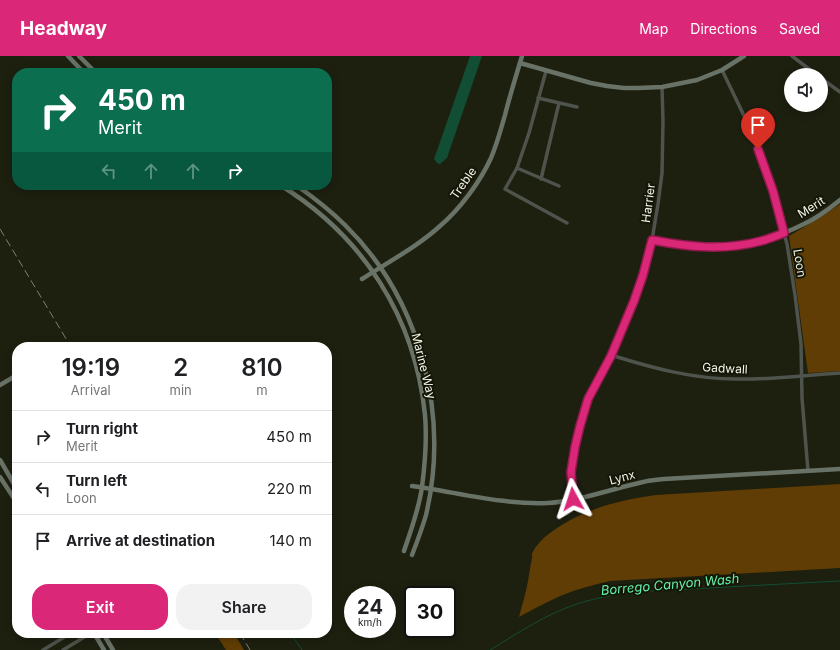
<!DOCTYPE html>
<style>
:root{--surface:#fff;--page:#f2f2f2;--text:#202124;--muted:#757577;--line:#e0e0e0;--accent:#db2777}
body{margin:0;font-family:Inter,sans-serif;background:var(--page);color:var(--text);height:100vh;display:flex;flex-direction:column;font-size:15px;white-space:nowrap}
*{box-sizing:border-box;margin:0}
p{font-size:13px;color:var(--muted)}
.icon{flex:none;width:22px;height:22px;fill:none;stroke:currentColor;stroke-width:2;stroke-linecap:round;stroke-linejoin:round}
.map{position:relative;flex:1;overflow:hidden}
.details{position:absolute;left:12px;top:286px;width:320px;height:296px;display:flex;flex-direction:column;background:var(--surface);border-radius:16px;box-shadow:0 2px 10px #0003}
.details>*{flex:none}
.top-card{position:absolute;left:12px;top:12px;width:320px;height:122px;border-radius:16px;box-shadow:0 2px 10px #0003;background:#0b6e4f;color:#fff;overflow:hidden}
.fabs{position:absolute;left:784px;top:12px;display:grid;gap:8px}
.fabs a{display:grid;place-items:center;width:44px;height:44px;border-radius:50%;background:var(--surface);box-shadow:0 2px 10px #0003;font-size:20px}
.speed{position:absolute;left:344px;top:530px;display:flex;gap:8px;font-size:20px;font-weight:700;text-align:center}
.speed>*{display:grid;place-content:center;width:52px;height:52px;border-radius:50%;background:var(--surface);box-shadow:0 2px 10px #0003;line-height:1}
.speed small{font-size:10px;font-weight:400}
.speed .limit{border:2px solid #111;border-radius:6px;background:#fff;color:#111}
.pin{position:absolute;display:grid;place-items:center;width:34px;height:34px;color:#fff;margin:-41px -17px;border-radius:50% 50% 50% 0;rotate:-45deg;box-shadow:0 0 4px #0007}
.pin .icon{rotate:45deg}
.me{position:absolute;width:44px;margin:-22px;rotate:355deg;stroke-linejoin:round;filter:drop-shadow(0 0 3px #0008)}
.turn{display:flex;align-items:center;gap:14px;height:84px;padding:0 20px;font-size:18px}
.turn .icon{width:52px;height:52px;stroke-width:2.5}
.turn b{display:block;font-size:28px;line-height:34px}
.lanes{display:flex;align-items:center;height:38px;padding:0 20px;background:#0003;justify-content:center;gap:20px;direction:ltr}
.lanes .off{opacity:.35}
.eta{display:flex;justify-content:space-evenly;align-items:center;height:68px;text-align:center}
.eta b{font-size:24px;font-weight:600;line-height:28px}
.action{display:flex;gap:8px;margin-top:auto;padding:8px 20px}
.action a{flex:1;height:46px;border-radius:16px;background:var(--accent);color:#fff;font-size:16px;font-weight:600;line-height:46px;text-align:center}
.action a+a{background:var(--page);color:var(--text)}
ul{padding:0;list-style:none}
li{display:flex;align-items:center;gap:12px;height:52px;padding:0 20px;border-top:1px solid var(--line)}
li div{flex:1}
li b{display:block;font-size:15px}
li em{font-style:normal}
header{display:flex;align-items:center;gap:24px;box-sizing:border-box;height:56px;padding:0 20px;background:var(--accent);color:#fff}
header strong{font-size:19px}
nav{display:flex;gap:22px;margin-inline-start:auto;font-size:14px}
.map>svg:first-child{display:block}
.green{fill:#603d04}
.water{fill:#114e33}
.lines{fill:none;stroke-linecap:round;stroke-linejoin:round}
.stream{stroke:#114e33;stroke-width:1}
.street{stroke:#4e534c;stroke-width:3.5}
.secondary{stroke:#697266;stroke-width:4.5}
.rail{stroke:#7e8072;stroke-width:1;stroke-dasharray:8 4;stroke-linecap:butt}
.route-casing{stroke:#8e194d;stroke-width:10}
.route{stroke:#db2777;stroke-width:7}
.labels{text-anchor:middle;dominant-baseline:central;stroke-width:4;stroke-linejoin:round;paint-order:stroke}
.street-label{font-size:12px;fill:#f2f4e9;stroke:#141606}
.water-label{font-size:13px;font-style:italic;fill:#62f2ad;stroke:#141606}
</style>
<header>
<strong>Headway</strong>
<nav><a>Map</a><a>Directions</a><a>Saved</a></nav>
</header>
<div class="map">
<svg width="840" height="594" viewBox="0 0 840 594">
<rect width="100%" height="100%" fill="#1d1f0f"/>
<g class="green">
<polygon points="840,148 840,315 808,317 789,180 821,161"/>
<path d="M 840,428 L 840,512 L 610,525 C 597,528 585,531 573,535 C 554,542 537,551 519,561 C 522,549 526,537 528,525 C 529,519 530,513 531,507 C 532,504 532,501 532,498 C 535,490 543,482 550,477 C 581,454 618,444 656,439 Z"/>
<polygon points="215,577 234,577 244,594 226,594"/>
</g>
<polygon class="water" points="470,0 482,0 447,102 440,108 437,107 434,103"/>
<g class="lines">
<g class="stream">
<polyline points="290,577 302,594"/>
<path d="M 490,594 C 518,577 546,558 577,548 C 595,542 614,539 632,536 L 840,525"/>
</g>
<g class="street">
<polyline points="792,0 817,19"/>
<polyline points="722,14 748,68 758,93 773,135 787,188 795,239 801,288 802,342 808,415"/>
<polyline points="546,15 529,77 517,112 505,133 567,167"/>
<polyline points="821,22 840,36"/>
<polyline points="538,42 577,51"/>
<polyline points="517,112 559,130"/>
<polyline points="541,123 559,47"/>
<polyline points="259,131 260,129"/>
<path d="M 611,299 C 652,312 693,323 736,323 C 771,324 805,319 840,317"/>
<polyline points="573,443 571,416 572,408 580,370 588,343 611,299 634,245 643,219 652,184 658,148 662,117 663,65 662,31"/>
<polyline points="43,594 71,577"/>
<polyline points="63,594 91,577"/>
</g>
<g class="secondary">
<polyline points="68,0 84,17"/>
<polyline points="79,0 96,17"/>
<polyline points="520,7 591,27 607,30 624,32 638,32 662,31 697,24 722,14 744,0"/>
<path d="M 280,129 C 363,180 415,261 425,359 C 427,382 425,408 422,431 C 419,453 411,474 404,495"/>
<path d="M 296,129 C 313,141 330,154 345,169 C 420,243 450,357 426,459 C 422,473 417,486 412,499"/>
<path d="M 652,184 C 668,187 684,190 701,191 C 737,193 772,184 804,168 C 817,162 829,153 840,144"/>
<path d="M 362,223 C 388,206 417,191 440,170 C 460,153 480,126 491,102 C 497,88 501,73 505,59 C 510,39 516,20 522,0"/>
<polyline points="0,329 17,319"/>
<polyline points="0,404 17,433"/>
<polyline points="0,421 17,447"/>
<path d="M 412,430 C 456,436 503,449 548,447 C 580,445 611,433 643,426 C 650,424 657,424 664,423 L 840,413"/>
<polyline points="94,577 104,594"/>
<polyline points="103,577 113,594"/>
</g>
<g class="rail">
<polyline points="0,173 71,291"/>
<polyline points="240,577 250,594"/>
</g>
</g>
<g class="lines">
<g class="route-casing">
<path id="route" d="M 573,443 L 571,416 L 575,391 L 580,370 L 588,343 L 611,300 L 634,245 L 643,219 L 652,184 C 688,191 724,195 761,185 C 769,183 776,180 784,177 L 773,135 L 758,93"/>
</g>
<use href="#route" class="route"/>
</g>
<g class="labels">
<g class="street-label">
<text transform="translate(463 127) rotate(-55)">Treble</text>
<text transform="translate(648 147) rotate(-82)">Harrier</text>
<text transform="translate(811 151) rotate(-32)">Merit</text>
<text transform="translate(800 207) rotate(81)">Loon</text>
<text transform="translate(424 310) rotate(76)">Marine Way</text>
<text transform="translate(725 312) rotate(3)">Gadwall</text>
<text transform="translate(622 421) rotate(-15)">Lynx</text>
</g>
<g class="water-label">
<text transform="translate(670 528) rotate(-5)">Borrego Canyon Wash</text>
</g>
</g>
</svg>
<div class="fabs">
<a><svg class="icon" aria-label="sound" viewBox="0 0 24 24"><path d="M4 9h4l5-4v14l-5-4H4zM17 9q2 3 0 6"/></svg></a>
</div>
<div class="speed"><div>24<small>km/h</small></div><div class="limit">30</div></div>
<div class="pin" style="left:758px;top:93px;background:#d93025"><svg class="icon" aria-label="arrive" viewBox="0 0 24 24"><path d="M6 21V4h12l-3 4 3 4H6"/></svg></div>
<svg class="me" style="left:573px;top:443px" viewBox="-20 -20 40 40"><path d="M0-17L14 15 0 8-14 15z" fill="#db2777" stroke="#fff" stroke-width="4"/></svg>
<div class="top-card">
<div class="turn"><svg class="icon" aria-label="right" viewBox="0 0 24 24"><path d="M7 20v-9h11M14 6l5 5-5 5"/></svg><div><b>450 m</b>Merit</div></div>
<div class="lanes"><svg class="icon off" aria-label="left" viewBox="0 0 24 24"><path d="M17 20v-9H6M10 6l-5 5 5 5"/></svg><svg class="icon off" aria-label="ahead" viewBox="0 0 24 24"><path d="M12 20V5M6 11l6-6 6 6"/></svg><svg class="icon off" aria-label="ahead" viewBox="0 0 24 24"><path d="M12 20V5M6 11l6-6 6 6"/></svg><svg class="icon" aria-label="right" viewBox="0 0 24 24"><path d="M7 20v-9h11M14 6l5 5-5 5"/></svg></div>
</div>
<section class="details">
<div class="eta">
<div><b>19:19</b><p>Arrival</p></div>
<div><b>2</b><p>min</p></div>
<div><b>810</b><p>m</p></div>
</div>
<ul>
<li><svg class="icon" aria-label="right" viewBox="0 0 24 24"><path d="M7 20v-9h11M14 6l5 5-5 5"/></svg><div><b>Turn right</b><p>Merit</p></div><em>450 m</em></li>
<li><svg class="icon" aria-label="left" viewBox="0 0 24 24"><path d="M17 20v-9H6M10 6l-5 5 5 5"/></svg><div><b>Turn left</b><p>Loon</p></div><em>220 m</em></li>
<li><svg class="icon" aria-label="arrive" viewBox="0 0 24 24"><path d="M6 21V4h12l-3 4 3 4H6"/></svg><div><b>Arrive at destination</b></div><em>140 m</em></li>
</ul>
<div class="action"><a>Exit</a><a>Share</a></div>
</section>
</div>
